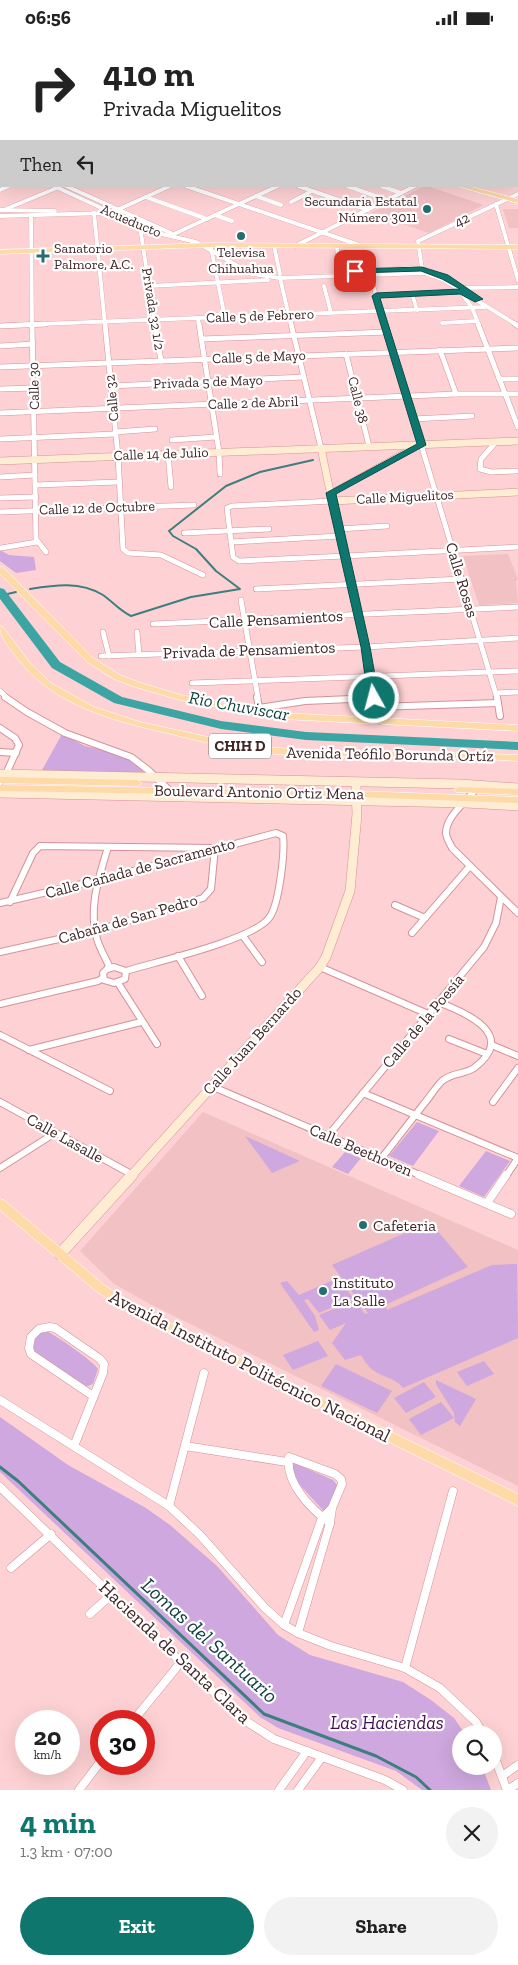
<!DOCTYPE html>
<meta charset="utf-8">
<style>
:root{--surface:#fff;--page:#f2f2f2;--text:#222;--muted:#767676;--accent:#0f766e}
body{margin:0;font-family:"Zilla Slab",serif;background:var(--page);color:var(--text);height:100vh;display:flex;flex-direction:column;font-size:19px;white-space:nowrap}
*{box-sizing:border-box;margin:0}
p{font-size:16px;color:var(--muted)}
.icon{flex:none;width:28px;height:28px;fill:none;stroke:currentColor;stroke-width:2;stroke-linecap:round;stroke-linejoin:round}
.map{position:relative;height:1755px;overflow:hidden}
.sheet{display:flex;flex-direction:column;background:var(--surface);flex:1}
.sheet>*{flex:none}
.guide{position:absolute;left:0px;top:0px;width:519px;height:152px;box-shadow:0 5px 20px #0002;background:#fff;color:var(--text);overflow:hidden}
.fabs{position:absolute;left:452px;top:1690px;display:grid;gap:10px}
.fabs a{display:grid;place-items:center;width:50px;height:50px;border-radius:50%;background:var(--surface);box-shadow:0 5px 20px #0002;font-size:25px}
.speed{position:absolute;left:15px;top:1675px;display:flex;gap:10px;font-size:25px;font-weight:700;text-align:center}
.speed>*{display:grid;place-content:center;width:65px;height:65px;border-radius:50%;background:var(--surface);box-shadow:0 5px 20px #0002;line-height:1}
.speed small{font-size:12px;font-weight:400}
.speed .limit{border:8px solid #d22;background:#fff;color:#111}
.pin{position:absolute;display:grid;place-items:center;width:42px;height:42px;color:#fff;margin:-21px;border-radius:10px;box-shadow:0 2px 8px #0006}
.me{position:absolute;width:55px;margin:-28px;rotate:353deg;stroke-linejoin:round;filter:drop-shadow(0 0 4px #0008)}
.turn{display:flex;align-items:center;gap:18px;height:105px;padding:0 20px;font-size:22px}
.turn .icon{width:65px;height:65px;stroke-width:2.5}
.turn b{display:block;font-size:35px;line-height:42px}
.then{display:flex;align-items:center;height:48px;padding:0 20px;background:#0003;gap:10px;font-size:19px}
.round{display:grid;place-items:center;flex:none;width:52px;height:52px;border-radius:26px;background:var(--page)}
.head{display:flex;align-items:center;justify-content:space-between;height:85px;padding:0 20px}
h1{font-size:30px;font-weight:700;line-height:38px;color:var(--accent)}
.action{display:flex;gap:10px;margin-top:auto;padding:10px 20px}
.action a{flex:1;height:58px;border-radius:30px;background:var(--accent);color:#fff;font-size:20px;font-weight:700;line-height:58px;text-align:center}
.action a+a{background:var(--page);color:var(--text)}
.status{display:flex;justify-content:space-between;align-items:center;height:35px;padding:0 25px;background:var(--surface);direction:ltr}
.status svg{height:14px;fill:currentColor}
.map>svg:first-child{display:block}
.built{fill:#f1c1c4}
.green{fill:#cea8de}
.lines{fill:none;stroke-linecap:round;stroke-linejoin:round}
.stream-far1{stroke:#3e7e7e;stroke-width:2}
.stream{stroke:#3e7e7e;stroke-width:3}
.river{fill:#3da4a4;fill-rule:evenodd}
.street-far3-casing{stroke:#d59296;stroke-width:4.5}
.street-far2-casing{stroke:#d59296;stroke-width:6}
.street-far1-casing{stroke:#d59296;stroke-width:8}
.street-casing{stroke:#d59296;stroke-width:9}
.secondary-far3-casing{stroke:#d59296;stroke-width:6}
.secondary-far2-casing{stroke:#d59296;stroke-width:8}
.secondary-far1-casing{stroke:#d59296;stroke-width:10}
.secondary-casing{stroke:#d59296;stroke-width:12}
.primary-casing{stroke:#fff;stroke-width:1}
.street-far3{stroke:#fff;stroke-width:4}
.street-far2{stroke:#fff;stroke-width:5}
.street-far1{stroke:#fff;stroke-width:6}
.street{stroke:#fff;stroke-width:8}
.secondary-far3{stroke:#feedd3;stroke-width:5.5}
.secondary-far2{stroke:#feedd3;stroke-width:7}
.secondary-far1{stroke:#feedd3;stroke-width:9}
.secondary{stroke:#feedd3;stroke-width:11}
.primary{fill:#fddaa7;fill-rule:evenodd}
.rail-casing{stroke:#7e5d5f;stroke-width:2.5}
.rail{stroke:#fff;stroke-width:1;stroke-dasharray:4.5;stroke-linecap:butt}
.route{fill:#0f766e;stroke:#0a4d48}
.poi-dot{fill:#236f6f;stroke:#fff;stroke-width:2}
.labels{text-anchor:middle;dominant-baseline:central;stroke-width:4.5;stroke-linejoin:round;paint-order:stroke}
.far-poi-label{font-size:14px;fill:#412627;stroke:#fff;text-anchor:end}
.far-street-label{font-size:14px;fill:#412627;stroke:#fff}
.shield{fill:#fff;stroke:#7a6768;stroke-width:1}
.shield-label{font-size:15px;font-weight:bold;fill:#412627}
.street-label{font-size:16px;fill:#412627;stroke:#fff}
.poi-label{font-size:16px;fill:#412627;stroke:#fff;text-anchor:start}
.water-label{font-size:18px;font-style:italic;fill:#0f3e3e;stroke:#fff}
.near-street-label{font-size:19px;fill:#412627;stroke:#fff}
.near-park-label{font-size:19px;font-style:italic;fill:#430f55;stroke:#fff}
.near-water-label{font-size:21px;font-style:italic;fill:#0f3e3e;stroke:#fff}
</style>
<div class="status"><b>06:56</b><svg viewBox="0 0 49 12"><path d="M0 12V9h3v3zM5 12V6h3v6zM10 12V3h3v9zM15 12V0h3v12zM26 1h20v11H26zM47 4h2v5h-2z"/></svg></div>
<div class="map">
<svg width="518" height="1755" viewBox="0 0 518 1755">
<rect width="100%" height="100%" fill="#fed2d4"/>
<g class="built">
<polygon points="424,151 427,151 484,170 429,198 370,178"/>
<polygon points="503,174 518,174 518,193 509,193"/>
<polygon points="508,519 518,544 516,546 518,568 479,570 463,521"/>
<polygon points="203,1077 518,1215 518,1451 152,1270 114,1249 80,1216"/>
</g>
<g class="green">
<polygon points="0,515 9,520 34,522 36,535 16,538 0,526"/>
<polygon points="62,699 85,711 123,719 147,740 41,737"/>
<polygon points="417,1087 439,1096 413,1131 389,1121"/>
<polygon points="245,1101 300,1126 272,1138"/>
<polygon points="486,1116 510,1126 484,1162 459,1151"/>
<polygon points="345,1117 361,1123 348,1139 332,1132"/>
<path d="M 430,1187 L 468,1232 L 385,1270 L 387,1275 L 492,1230 L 517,1229 L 518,1303 L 403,1353 C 390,1337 375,1346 361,1320 L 345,1325 L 332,1308 L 346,1288 L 330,1295 L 319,1280 L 355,1265 L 365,1279 L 368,1278 L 332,1230 Z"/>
<polygon points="338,1243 353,1263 319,1278 308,1264 304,1265 315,1281 319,1295 314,1297 280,1248 287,1246 299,1260"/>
<path d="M 43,1295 C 51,1296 93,1326 98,1334 L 93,1349 L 83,1353 L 33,1320 L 33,1306 Z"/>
<polygon points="318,1306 328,1321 293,1335 283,1320"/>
<polygon points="484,1326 494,1339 467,1351 457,1337"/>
<polygon points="336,1329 392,1356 377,1378 321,1351"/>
<polygon points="436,1345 476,1364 460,1391 455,1387 454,1378 436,1349"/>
<polygon points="424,1347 436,1362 406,1378 394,1363"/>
<polygon points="441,1367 454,1383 421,1400 409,1384"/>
<polygon points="0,1382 68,1430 146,1473 170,1490 217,1531 278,1600 310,1620 403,1647 431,1665 454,1683 465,1699 461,1699 461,1731 482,1731 491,1755 422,1755 396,1736 278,1693 260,1682 0,1437"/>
<polygon points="290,1426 333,1445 338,1451 329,1482 291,1440"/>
</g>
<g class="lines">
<g class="stream-far1">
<path d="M 30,554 C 55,550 80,546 103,560 C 113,567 120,576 131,581 L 191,562 L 240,554 L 216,536 L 196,514 L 173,501 L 169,496 L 226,451 L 260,437 L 313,425"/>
<polyline points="3,560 16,557"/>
</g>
<polyline class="stream" points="0,1432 18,1446 264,1679 376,1721 416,1742 430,1755"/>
<polygon class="river" points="0,553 4,554 60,627 122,662 221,686 306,697 518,707 518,715 306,705 221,694 114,668 52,633 0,564"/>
<g class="street-far3-casing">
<g id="street-far3">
<polyline points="54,151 153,197 196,207 252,239 280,243 425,238 442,244 517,290"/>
<polyline points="66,151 171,198"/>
<polyline points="186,151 362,211"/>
<polyline points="298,151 368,175"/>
<polyline points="347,151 387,165"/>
<polyline points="381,151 401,158"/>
<polyline points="0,155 9,151"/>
<polyline points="256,161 281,170"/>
<polyline points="146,162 207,184"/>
<polyline points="291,167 312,156"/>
<polyline points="496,169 518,245"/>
<polyline points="6,174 59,152"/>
<polyline points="0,175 55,176"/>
<polyline points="117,175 170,151"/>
<polyline points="94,178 105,290"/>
<polyline points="215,180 232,186"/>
<polyline points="0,181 108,178"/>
<polyline points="31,181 32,290"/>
<polyline points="140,192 155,290"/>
<polyline points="174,199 278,151"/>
<polyline points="274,211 280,239"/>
<polyline points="295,211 415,151"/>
<polyline points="337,211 339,237"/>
<polyline points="211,213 225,283"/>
<polyline points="422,234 418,206 518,159"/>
<polyline points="346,237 411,233 426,235"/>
<polyline points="370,240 385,290"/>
<polyline points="280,243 291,290"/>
<polyline points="149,251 268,245"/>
<polyline points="324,251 331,278"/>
<polyline points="463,253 518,252"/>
<polyline points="412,259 417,275"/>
<polyline points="463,260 472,273 479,290"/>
<polyline points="376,261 461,257"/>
<polyline points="198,284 199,290"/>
<polyline points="442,288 477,286"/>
<polyline points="14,290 485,272"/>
</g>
</g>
<g class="street-far2-casing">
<g id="street-far2">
<polyline points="32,289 36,504 46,517"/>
<polyline points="105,289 118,421 123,514 128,518 161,520 203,540"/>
<polyline points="155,289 161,326"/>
<polyline points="199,289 219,417 220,439"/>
<polyline points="291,289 321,413"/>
<polyline points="385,289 497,663"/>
<polyline points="478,289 518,392"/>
<polyline points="515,289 518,291"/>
<polyline points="0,291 46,289"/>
<polyline points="201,304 388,297"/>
<polyline points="0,311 33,309"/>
<polyline points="440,315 456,359"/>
<polyline points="346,319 369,411"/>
<polyline points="0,332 518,313"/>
<polyline points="499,344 518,344"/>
<polyline points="111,351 304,342"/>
<polyline points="0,354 34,353"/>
<polyline points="0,378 456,359 518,359"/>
<polyline points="413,384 472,381"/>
<polyline points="115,397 155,394"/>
<polyline points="0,404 115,399"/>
<polyline points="172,405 216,402"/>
<polyline points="496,407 481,424 480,434 491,437 516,436"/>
<polyline points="168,419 171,452"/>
<polyline points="0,442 35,440"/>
<polyline points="36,450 119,447"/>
<polyline points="331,458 418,410"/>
<polyline points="0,463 36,462"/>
<polygon points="332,466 345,521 239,526 233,522 227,473 232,471"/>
<polyline points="0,477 194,470"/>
<polyline points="339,494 387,491"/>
<polyline points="184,498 269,494"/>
<polyline points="231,507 340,501"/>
<polyline points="1,513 37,507"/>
<polyline points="345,521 375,663"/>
<polyline points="345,521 518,512"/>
<polyline points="256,554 462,544"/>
<polyline points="241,565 258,663"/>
<polyline points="153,589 518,572"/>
<polyline points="103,597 109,621"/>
<polyline points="137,597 139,619"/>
<polyline points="101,621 366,612 518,603"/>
<polyline points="192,648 518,636"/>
<polyline points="0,656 7,663"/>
<polyline points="496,658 518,657"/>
</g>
</g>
<g class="street-far1-casing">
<g id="street-far1">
<polyline points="5,662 27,677 65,698 131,722 148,735 169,755"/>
<polyline points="257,662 260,677"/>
<polyline points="375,662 380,686"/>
<polyline points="497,662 500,681"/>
<polyline points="376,672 498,668"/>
<polyline points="259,673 305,666 374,663"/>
<polyline points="0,693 15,703 19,710 6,739 0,747"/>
<polyline points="0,717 16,718"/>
<path d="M 478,751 C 469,765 446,780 446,798 C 446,803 450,808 452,813 L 518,878"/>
<path d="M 108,812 C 99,842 88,873 97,904 C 100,914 106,924 110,933"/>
<path d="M 0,868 L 99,845 L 276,798 L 283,801 C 285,817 279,871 269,883 C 253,905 155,927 126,936"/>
<polyline points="395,870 425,883"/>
<polyline points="412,898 470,831"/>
<polyline points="243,901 262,927"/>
<polyline points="0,917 95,896 203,863 211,854 215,813 40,811 33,818 10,867"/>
<polyline points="178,921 202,961"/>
<polygon points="114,932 126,936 125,944 114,948 104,945 103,938 107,934"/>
<polyline points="320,932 428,979"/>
<polyline points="118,948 157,1009"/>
<polyline points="0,969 98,946 103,943"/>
<polyline points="0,1000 110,1056"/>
<polyline points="449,1004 487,1019"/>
<polyline points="494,1011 518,1021"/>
<polyline points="29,1015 141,987"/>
<polyline points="211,1051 422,1141"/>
<polyline points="363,1058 518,1123"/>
<polyline points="0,1067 131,1139"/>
<polyline points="493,1067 518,1033"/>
<polyline points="327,1102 484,912 496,888 501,862"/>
<path d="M 381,1124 C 395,1106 409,1088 423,1070 C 430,1062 435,1053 442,1046 C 451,1038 465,1039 474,1033 C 518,1000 467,978 438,967"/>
<polyline points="0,1133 55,1098"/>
<polyline points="506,1141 518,1123"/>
</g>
</g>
<g class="street-casing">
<g id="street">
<polyline points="419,1140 511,1179"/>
<polyline points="487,1168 506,1140"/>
<polyline points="0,1365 169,1471 200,1500 265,1573 284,1590 298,1598 331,1611 405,1633 440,1653 476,1687 483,1699"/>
<polyline points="74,1411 103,1338 104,1329 100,1324 55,1293 50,1292 39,1294 31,1302 29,1313 31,1319 93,1361"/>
<polyline points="185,1411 287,1427"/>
<path d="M 289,1422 L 335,1439 L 341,1444 L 342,1449 L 332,1473 L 330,1488 C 311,1474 285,1448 289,1422 Z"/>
<polyline points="0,1452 181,1627 244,1685 274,1704 385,1745 403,1755"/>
<polyline points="169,1471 204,1338"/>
<polyline points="11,1533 51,1499"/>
<polyline points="90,1579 112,1559"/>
<polyline points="284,1590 322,1483 332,1473"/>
<polyline points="298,1598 330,1488"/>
<polyline points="405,1633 453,1456"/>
<polyline points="133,1686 181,1627"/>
<polyline points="494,1721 507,1755"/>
<polyline points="502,1741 518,1730"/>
<polyline points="79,1755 101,1726"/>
<polyline points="279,1755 307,1716"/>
<polyline points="298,1755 322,1722"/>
<polyline points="508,1755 518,1748"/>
</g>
</g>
<g class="secondary-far3-casing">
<polyline id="secondary-far3" points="52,0 75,1"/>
</g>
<g class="secondary-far2-casing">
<g id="secondary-far2">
<polyline points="321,413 332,466 518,457"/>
<polyline points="0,426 518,406"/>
</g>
</g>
<g class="secondary-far1-casing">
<g id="secondary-far1">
<polyline points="0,739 460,749 518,753"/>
<polyline points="0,758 466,768 518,771"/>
<polyline points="131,1141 320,932 326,922 350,856 357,779 356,752"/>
</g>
</g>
<g class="secondary-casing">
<polyline id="secondary" points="60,1219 132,1140"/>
</g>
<g class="primary-casing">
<g id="primary">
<polygon points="47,0 53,0 54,1 48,1"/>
<rect x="0" y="30" width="1" height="4"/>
<polygon points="457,151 468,151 518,164 518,168"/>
<polygon points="211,208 518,210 518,214 211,212 0,219 0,215"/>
<polygon points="0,532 3,532 93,623 120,640 138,647 181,660 282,678 518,690 518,696 282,684 180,665 132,651 114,644 87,627 0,539"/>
<path d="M 0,591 L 3,592 L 30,628 L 51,648 L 94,672 L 140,687 L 231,707 L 265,712 L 340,717 L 407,716 L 518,720 L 518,726 C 481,724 445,722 408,722 C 360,721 312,723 264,718 C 231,714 199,706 167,698 C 113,686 53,670 18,624 C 10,613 0,604 0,591 Z"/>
<polygon points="0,742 137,745 142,748 137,751 0,748"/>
<polygon points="0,750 357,756 518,762 518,768 357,762 0,756"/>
<polygon points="459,752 518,754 518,760 456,757 454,755"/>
<polygon points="0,1164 4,1165 104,1250 137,1272 518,1459 518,1471 129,1278 96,1256 0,1175"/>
</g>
</g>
<use href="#street-far3" class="street-far3"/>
<use href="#street-far2" class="street-far2"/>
<use href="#street-far1" class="street-far1"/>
<use href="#street" class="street"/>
<use href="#secondary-far3" class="secondary-far3"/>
<use href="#secondary-far2" class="secondary-far2"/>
<use href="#secondary-far1" class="secondary-far1"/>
<use href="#secondary" class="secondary"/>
<use href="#primary" class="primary"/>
<g class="rail-casing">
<polyline id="rail" points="31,0 33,1"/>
</g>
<use href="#rail" class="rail"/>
</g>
<polygon class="route" points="422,232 448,240 483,264 475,267 460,259 380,263 426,410 336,459 370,612 379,663 374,666 368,663 361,612 326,458 417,409 372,261 376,258 460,254 442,244 421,236 355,238 352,236 355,234"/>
<g class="poi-dot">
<circle cx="427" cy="174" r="5"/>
<circle cx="241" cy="201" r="5"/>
<path d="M40.5 213.5h5v5h5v5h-5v5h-5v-5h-5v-5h5z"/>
<circle cx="363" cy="1190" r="5"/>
<circle cx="323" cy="1256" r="5"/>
</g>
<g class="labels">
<g class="far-poi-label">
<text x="417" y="166">Secundaria Estatal<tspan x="417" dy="16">Número 3011</tspan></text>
<text x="54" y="213" text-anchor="start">Sanatorio<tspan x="54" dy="16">Palmore, A.C.</tspan></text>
<text x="241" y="217" text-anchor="middle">Televisa<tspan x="241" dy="16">Chihuahua</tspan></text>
</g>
<g class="far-street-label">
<text transform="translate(462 185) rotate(-25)">42</text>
<text transform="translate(131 186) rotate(23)">Acueducto</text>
<text transform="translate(153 274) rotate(81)">Privada 32 1/2</text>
<text transform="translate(260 281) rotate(-2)">Calle 5 de Febrero</text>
<text transform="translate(259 322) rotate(-2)">Calle 5 de Mayo</text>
<text transform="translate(208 347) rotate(-2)">Privada 5 de Mayo</text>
<text transform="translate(34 351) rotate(-91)">Calle 30</text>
<text transform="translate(112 363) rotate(-95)">Calle 32</text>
<text transform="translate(358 365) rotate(76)">Calle 38</text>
<text transform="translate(253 368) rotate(-2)">Calle 2 de Abril</text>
<text transform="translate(161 419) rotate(-2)">Calle 14 de Julio</text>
<text transform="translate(405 462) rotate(-3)">Calle Miguelitos</text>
<text transform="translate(97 473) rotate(-2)">Calle 12 de Octubre</text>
</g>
<rect class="shield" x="209" y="698.5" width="62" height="25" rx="4"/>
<g class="shield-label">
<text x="240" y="711">CHIH D</text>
</g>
<g class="street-label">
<text transform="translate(462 545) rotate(73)">Calle Rosas</text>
<text transform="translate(276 584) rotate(-3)">Calle Pensamientos</text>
<text transform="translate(249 615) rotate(-2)">Privada de Pensamientos</text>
<text transform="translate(390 719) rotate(1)">Avenida Teófilo Borunda Ortíz</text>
<text transform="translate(259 757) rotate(1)">Boulevard Antonio Ortiz Mena</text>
<text transform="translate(140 833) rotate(-15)">Calle Cañada de Sacramento</text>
<text transform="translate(128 884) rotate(-16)">Cabaña de San Pedro</text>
<text transform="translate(423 986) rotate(-50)">Calle de la Poesía</text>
<text transform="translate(252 1006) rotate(-48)">Calle Juan Bernardo</text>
<text transform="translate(65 1103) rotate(29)">Calle Lasalle</text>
<text transform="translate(361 1115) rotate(23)">Calle Beethoven</text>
</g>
<g class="poi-label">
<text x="373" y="1190">Cafeteria</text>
<text x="333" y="1247">Instituto<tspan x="333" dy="18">La Salle</tspan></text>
</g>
<g class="water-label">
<text transform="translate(239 671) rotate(10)">Rio Chuviscar</text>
</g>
<g class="near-street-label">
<text transform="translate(250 1331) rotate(27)">Avenida Instituto Politécnico Nacional</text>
<text transform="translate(175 1617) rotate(43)">Hacienda de Santa Clara</text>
</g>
<g class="near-park-label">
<text x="387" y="1687">Las Haciendas</text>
</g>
<g class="near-water-label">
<text transform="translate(210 1605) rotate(42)">Lomas del Santuario</text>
</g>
</g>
</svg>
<div class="fabs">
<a><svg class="icon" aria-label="search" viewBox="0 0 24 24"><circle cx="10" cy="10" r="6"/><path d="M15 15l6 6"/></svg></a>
</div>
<div class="speed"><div>20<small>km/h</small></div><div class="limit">30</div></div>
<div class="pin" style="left:355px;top:236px;background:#d93025"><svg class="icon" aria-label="arrive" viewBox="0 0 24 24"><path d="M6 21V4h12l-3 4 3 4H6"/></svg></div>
<svg class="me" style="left:374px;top:663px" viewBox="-20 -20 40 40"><circle r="17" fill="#0f766e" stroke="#fff" stroke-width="3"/><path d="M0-11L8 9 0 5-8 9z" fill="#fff"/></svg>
<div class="guide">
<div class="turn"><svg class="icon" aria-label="right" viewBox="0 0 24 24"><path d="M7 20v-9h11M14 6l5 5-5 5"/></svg><div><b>410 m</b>Privada Miguelitos</div></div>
<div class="then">Then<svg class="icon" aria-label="left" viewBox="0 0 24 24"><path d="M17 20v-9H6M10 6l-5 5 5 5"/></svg></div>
</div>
</div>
<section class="sheet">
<div class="head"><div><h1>4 min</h1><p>1.3 km · 07:00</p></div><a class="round"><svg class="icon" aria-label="close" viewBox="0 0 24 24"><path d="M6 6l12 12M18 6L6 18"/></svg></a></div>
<div class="action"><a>Exit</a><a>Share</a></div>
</section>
